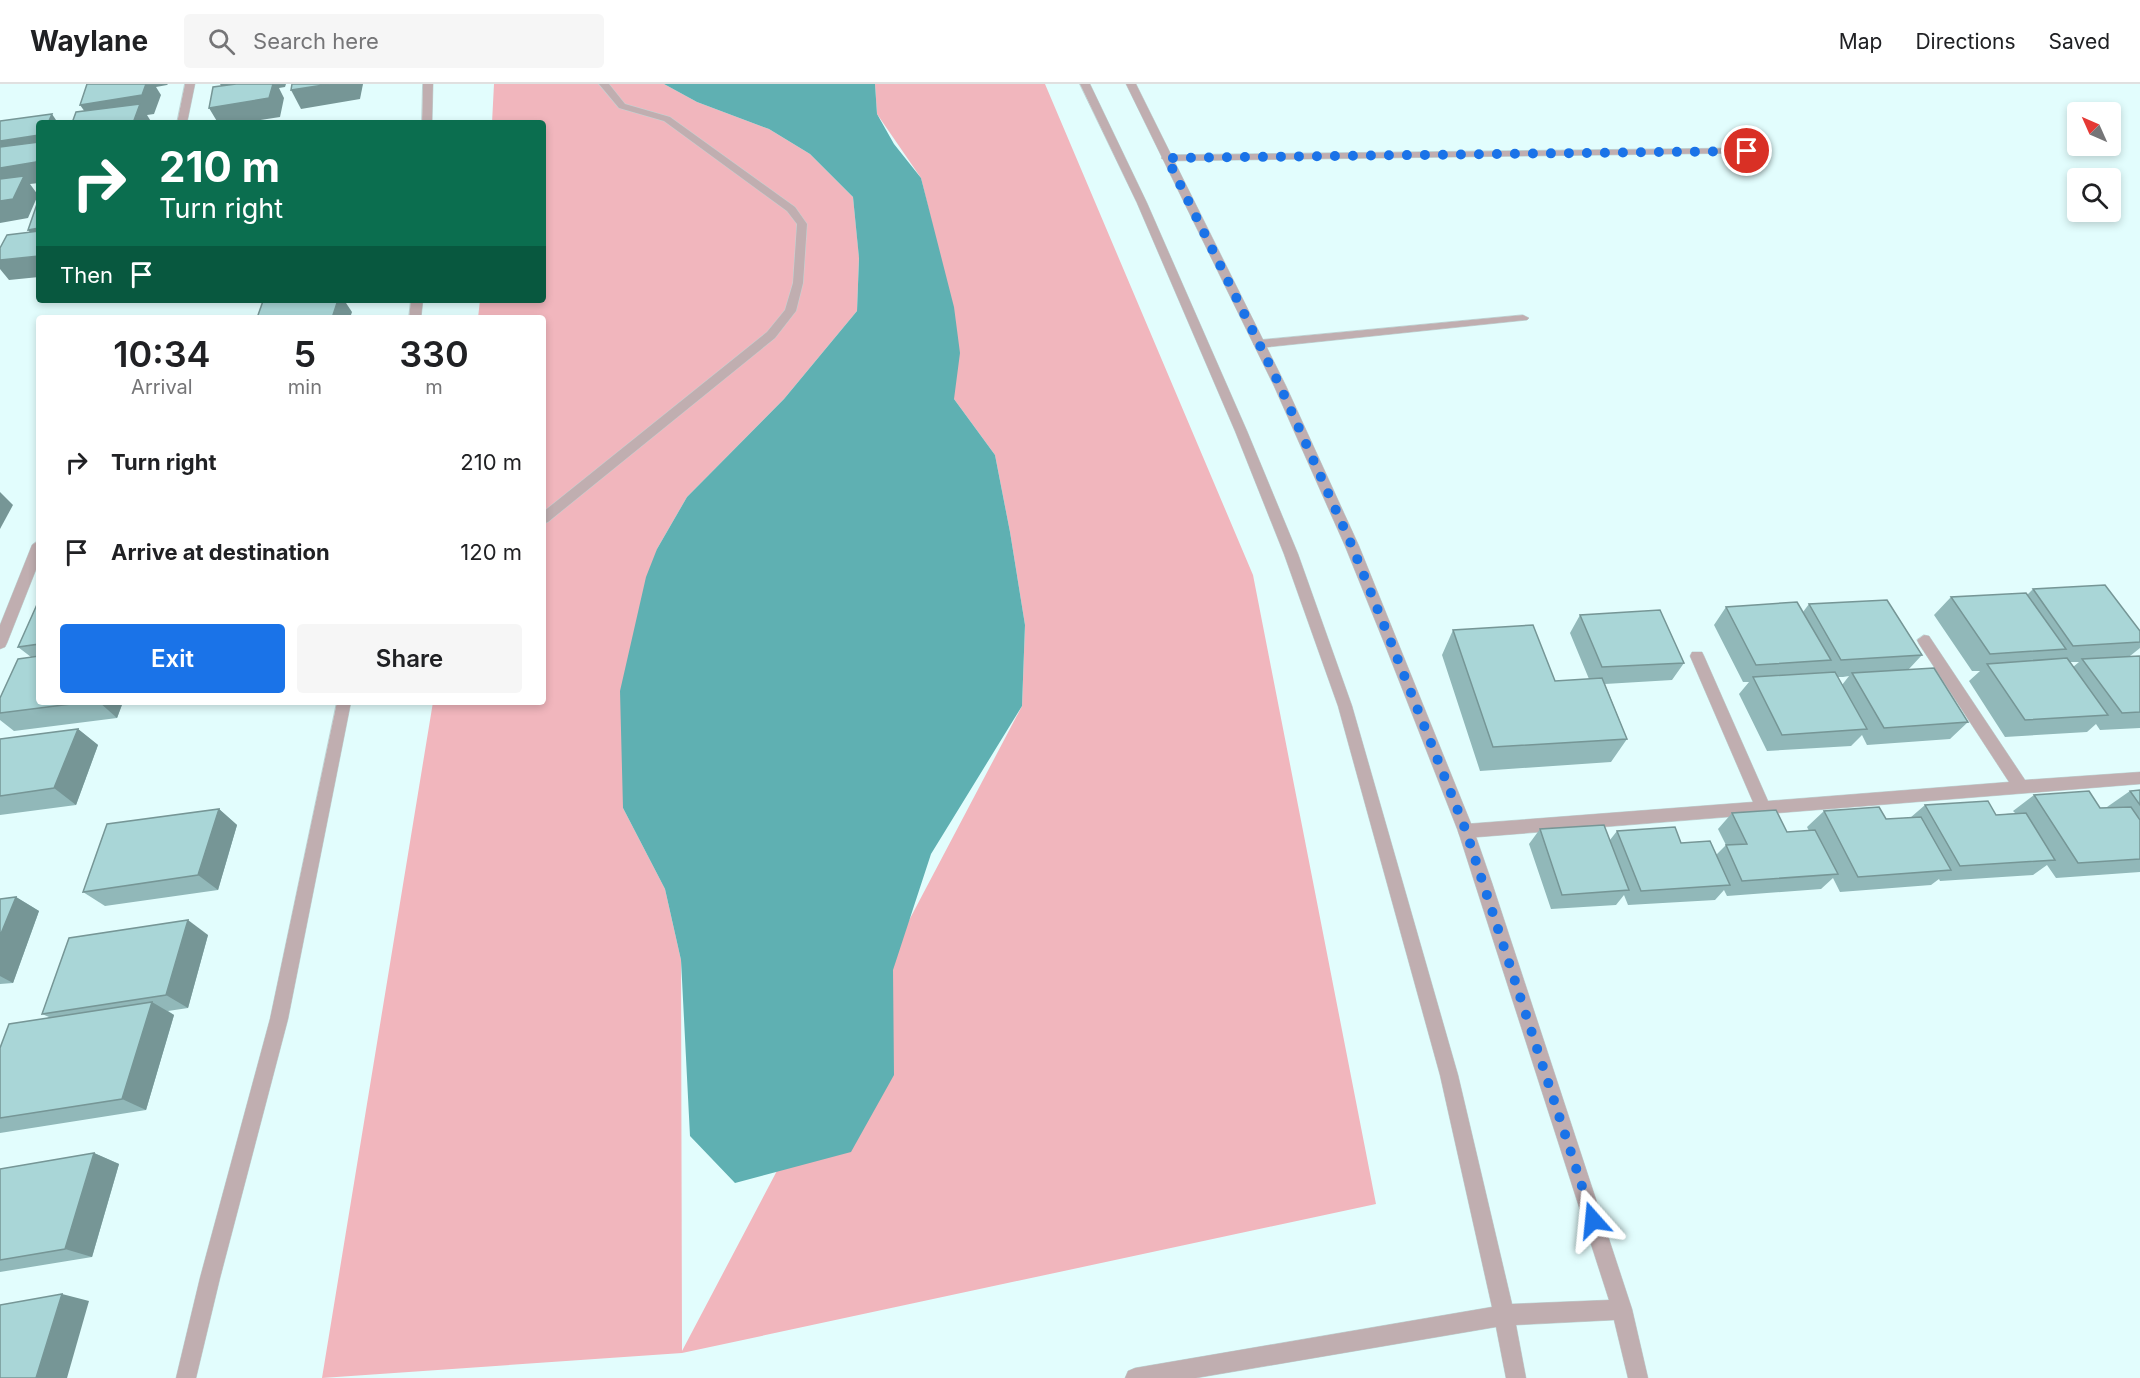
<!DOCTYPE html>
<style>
:root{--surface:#fff;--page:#f6f6f6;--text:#202124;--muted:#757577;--line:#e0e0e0;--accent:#1a73e8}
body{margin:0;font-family:Inter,sans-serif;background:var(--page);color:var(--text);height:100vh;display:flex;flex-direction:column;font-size:22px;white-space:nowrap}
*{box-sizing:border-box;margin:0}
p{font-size:20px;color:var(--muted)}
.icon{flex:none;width:33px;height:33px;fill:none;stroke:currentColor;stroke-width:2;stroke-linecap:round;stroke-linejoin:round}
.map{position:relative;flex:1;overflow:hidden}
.drawer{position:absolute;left:36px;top:231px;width:510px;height:390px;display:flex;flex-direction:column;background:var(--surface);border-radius:6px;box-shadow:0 3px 9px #0003}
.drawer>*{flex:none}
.banner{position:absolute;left:36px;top:36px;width:510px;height:183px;border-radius:6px;box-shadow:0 3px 9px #0003;background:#0b6e4f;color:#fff;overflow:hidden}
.needle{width:39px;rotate:315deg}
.tools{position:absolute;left:2067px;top:18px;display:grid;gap:12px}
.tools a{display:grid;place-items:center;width:54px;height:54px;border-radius:6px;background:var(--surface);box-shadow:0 3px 9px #0003;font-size:30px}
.pin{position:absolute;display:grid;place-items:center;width:51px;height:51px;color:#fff;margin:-26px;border:3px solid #fff;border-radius:50%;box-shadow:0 2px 6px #0007}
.me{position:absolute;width:66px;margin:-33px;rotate:342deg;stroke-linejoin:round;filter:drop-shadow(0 0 4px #0008)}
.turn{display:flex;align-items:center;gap:21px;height:126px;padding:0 24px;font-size:27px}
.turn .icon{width:78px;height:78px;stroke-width:2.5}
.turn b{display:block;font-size:42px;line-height:51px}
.then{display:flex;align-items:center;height:57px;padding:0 24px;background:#0003;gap:12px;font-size:22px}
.eta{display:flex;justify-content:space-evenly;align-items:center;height:102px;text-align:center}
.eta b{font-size:36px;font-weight:600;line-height:42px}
.button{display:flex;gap:12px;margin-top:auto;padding:12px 24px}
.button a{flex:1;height:69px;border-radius:6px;background:var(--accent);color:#fff;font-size:24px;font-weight:600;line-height:69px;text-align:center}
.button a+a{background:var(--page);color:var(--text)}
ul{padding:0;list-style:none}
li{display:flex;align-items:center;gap:18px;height:90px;padding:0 24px}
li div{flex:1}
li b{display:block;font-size:22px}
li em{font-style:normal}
header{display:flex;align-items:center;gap:36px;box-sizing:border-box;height:84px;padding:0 30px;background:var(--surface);border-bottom:2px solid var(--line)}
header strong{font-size:28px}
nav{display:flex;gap:33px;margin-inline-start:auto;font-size:21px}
.search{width:420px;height:54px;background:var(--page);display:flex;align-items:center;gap:15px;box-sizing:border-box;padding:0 21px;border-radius:6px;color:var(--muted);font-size:22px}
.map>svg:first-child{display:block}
.green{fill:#f1b6bd}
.water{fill:#5fb0b2}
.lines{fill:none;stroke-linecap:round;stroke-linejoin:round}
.service-casing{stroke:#bed7d7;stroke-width:1}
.minor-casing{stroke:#bed7d7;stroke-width:1}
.tertiary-casing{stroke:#bed7d7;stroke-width:1}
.service{fill:#c0aeb0;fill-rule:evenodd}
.minor{fill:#c0aeb0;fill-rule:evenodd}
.tertiary{fill:#c0aeb0;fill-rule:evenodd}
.wall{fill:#91b8b9;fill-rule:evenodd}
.shaded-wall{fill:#769696}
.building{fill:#a9d6d7;stroke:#769696;stroke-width:1.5}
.route{stroke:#1a73e8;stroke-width:10;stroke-dasharray:0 18}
</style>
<header>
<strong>Waylane</strong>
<div class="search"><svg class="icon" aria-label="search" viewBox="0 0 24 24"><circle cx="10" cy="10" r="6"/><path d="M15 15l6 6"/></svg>Search here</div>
<nav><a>Map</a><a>Directions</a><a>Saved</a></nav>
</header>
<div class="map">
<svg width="2140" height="1294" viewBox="0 0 2140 1294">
<rect width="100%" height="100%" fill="#e2fdfd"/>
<polygon class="green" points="494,0 664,0 697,18 769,45 810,70 853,113 859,173 857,227 784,315 687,413 657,465 623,724 665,805 681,876 682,1267 1022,622 1025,541 1010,448 995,371 954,315 936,156 921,94 877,30 875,0 1045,0 1253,491 1376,1120 682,1269 322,1294 433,618 543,618 543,234 478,234 480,216 543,216 543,39 492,39"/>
<polygon class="water" points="664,0 875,0 877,30 894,60 921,94 954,223 960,269 954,315 995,371 1010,448 1025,541 1022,622 931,770 893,886 894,991 851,1068 735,1099 690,1052 681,876 665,805 623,724 620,607 646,493 657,465 687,413 784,315 857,227 859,174 853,113 810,70 769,45 697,18"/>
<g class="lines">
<g class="service-casing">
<g id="service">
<polygon points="599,0 609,0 625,20 670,33 795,123 807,140 803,199 796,227 775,254 548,438 543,440 543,428 767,248 785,226 793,199 797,140 787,127 664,37 619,24"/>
<polygon points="1747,64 1750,65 1750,69 1166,77 1161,74 1166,71"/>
<polygon points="1523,231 1529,234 1527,236 1259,264 1253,260 1259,256"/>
</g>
</g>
<g class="minor-casing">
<g id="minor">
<polygon points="185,0 195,0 187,39 177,39"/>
<polygon points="423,0 433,0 432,39 422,39"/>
<polygon points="411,216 423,216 421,234 409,234"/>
<polygon points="39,456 39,478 7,559 5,563 0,565 0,541 32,461"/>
<polygon points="1924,551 1929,552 2025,696 2140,688 2140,700 1466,754 1460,752 1458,747 1460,742 1466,740 1753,718 1690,572 1692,568 1702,568 1704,572 1768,717 2009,698 1919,560 1917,556"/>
<polygon points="337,618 351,618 288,935 220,1194 196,1294 176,1294 200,1194 270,935"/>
</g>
</g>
<g class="tertiary-casing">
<polygon id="tertiary" points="1080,0 1090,0 1147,119 1247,347 1298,470 1352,622 1458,991 1512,1220 1609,1216 1458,747 1385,561 1345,462 1274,302 1126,0 1136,0 1286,302 1359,462 1474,747 1492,799 1632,1225 1648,1294 1628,1294 1614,1236 1516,1241 1526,1294 1506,1294 1496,1243 1196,1294 1125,1294 1128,1287 1135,1284 1492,1223 1440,991 1338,622 1284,470 1235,347 1137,119"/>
</g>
<use href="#service" class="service"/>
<use href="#minor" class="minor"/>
<use href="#tertiary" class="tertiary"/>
</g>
<g class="wall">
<path d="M 2033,505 L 2140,547 L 2140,564 L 2130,572 L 2140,572 L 2140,644 L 2100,646 L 2096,640 L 2087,648 L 2005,653 L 1969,597 L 1980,587 L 1972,587 L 1934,531 L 1951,513 L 2027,511 ZM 2070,578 L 2079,578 L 2073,583 Z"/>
<polygon points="39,516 39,618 123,618 117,634 14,647 0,636 0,614 31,573 18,563"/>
<path d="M 1809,520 L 1922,571 L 1908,586 L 1968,638 L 1950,655 L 1867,661 L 1862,651 L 1851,662 L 1767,667 L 1739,610 L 1749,598 L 1743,598 L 1714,541 L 1726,523 L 1803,528 ZM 1849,592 L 1842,601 L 1837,593 L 1843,593 Z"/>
<polygon points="1580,531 1684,579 1672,596 1605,600 1627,655 1611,678 1480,687 1442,571 1453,546 1555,597 1589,595 1570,549"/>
<polygon points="78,645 98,661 76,721 0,731 0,655"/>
<polygon points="2140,706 2140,788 2056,794 2047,781 2033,791 1940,797 1939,795 1931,801 1840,808 1833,794 1821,805 1727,812 1724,806 1715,816 1628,821 1624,811 1616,821 1551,825 1529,760 1540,745 1610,756 1617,747 1681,759 1716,771 1726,761 1718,745 1732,729 1787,748 1809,747 1807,743 1824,727 1886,735 1910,734 1925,721 1996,731 2015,729 2013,727 2034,711 2100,724 2108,724 2107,723 2130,707"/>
<polygon points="219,725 237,741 218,806 105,822 83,808"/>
<polygon points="16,813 39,827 13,899 0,900 0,815"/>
<polygon points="208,851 188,924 168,927 174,931 146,1026 0,1049 0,964 49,933 42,930"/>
<polygon points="94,1069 119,1080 92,1173 0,1188 0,1085"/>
</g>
<g class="shaded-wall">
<polygon points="101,0 168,0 167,1 156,3 161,11 154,30 147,31 152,39 93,39 80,21"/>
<polygon points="220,0 286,0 285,3 279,4 284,14 280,33 241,39 218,39 209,24 227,12"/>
<polygon points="330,0 363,0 360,15 301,25 291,6"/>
<polygon points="52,30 58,39 48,39"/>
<polygon points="39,51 39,72 0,78 0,57"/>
<polygon points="39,73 39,99 30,100 38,111 28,134 0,139 0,84"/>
<polygon points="39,144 39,159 28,146"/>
<polygon points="39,172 39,193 9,196 0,185 0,176"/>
<polygon points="338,216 344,216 352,228 350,234 332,234"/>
<polygon points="0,408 13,421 0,445"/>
<polygon points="99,618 123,618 117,634"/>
<polygon points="78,645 98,661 76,721 54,704"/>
<polygon points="219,725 237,741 218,806 198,791"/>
<polygon points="16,813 39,827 13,899 0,892 0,852"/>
<polygon points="188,836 208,851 188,924 166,911"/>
<polygon points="152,918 174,931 146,1026 122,1015"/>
<polygon points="94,1069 119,1080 92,1173 65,1165"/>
<polygon points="62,1210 89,1217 67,1294 36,1294"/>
</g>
<g class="building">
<polygon points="87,0 146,0 142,11 80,21"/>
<polygon points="236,0 273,0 269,14 209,24 213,3"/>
<polygon points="292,0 330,0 291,6"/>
<polygon points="140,20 133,39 72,39 76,28"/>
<polygon points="52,30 48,39 39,39 39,51 0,57 0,37"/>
<polygon points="39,58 39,73 36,78 0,84 0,63"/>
<polygon points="24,92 13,115 0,117 0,95"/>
<polygon points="37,120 39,120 39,144 28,146"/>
<polygon points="39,147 39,172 0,176 0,164 7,151"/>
<polygon points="269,216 338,216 332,234 257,234 263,217"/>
<polygon points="2105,501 2140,547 2140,558 2073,562 2033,505"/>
<polygon points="2026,509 2066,565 1990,570 1951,513"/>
<polygon points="39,516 39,560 18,563"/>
<polygon points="1887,516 1922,571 1841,576 1809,520"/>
<polygon points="1797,518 1831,576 1756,581 1726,523"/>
<polygon points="1660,526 1684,579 1602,583 1580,531"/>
<polygon points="1533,541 1555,597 1602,594 1627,655 1493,663 1453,546"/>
<polygon points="39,572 39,618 87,618 0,629 0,614 18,575"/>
<polygon points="2140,572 2140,628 2122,629 2082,575"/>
<polygon points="2067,574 2108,631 2025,636 1987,580"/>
<polygon points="1934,584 1968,638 1884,644 1852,589"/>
<polygon points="1835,588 1867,645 1782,651 1753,593"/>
<polygon points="78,645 54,704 0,712 0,655"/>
<polygon points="2140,706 2140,721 2130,707"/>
<polygon points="2089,707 2100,724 2131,723 2140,736 2140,775 2078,779 2034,711"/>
<polygon points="1988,717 1996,731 2026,729 2055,776 1960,782 1925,721"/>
<polygon points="1879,723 1886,735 1921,733 1951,786 1858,793 1824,727"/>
<polygon points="219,725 198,791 83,808 107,740"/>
<polygon points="1776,726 1787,748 1815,746 1838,790 1742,797 1726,761 1747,760 1732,729"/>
<polygon points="1604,741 1629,806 1562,811 1540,745"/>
<polygon points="1675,743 1681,759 1710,757 1730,801 1641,807 1617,747"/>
<polygon points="16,813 0,852 0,815"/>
<polygon points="188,836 166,911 42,930 69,854"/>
<polygon points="152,918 122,1015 0,1034 0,964 9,940"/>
<polygon points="94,1069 65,1165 0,1176 0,1085"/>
<polygon points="62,1210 36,1294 0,1294 0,1221"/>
</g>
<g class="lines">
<polyline class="route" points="1593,1136 1466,747 1392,561 1352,462 1280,302 1167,74 1747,67"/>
</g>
</svg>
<div class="tools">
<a><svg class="needle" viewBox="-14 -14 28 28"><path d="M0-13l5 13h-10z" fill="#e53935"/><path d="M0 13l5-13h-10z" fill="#757577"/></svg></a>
<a><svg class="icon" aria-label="search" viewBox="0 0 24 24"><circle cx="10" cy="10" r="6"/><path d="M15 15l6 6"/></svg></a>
</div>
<div class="pin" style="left:1747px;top:67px;background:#d93025"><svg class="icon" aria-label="arrive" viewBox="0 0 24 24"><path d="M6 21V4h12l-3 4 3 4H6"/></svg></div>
<svg class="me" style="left:1593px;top:1136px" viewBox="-20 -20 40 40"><path d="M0-17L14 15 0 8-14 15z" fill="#1a73e8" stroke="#fff" stroke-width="4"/></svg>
<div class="banner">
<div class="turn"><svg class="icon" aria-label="right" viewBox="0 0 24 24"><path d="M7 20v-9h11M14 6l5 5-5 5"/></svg><div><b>210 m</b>Turn right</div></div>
<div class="then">Then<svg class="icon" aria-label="arrive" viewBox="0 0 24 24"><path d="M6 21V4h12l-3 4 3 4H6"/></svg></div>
</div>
<section class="drawer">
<div class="eta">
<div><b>10:34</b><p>Arrival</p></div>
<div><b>5</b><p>min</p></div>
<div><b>330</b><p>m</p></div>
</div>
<ul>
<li><svg class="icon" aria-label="right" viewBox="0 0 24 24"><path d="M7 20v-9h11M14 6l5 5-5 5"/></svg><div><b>Turn right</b></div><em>210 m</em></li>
<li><svg class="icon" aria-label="arrive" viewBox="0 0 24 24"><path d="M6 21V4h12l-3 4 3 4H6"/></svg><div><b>Arrive at destination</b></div><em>120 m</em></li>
</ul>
<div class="button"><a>Exit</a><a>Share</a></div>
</section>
</div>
